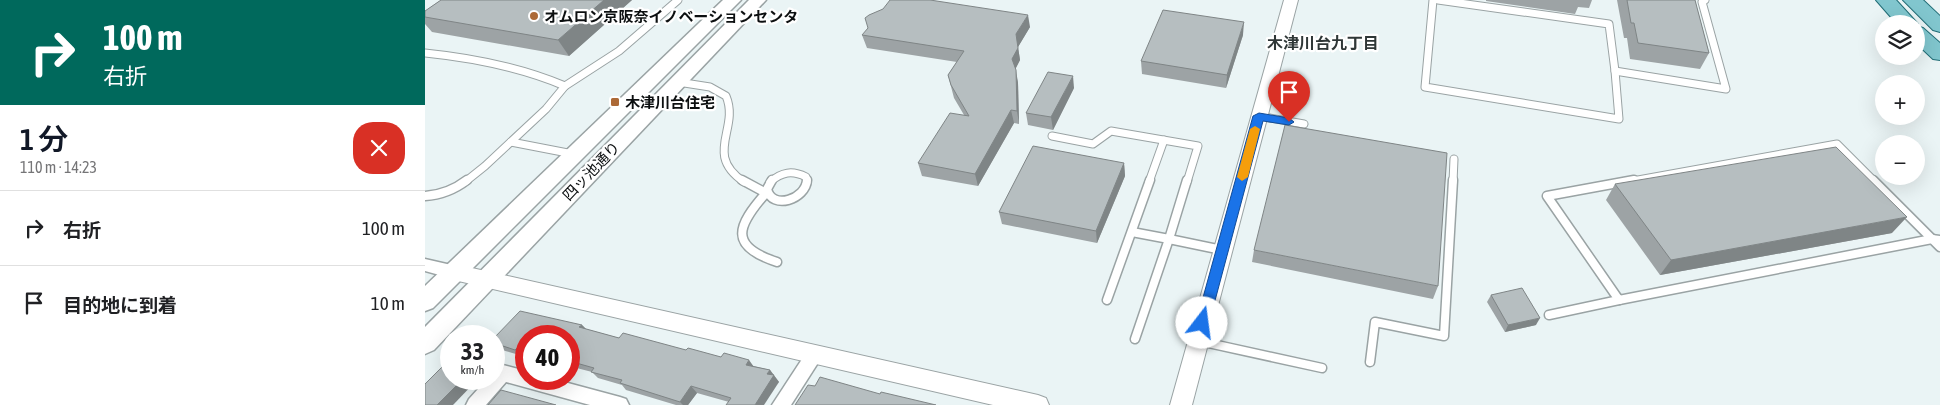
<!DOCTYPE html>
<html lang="ja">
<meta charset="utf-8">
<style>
:root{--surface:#fff;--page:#f6f6f6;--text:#202124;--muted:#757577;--line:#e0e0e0;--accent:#111827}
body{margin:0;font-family:"Asap Condensed","Noto Sans JP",sans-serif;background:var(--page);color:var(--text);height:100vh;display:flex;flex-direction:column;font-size:19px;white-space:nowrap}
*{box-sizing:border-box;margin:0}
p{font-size:16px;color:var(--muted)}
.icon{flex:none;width:28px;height:28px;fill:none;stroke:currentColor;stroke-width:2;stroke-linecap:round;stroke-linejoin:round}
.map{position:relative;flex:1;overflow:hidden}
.drawer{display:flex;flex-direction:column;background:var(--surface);width:425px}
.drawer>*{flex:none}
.banner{background:#00695c;color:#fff;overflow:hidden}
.fabs{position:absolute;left:1450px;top:15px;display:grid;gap:10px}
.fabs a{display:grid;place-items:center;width:50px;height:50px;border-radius:50%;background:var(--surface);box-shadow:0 5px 20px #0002;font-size:25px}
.speed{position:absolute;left:15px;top:325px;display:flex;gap:10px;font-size:25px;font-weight:700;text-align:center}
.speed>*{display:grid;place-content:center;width:65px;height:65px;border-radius:50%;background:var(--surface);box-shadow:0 5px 20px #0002;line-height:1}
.speed small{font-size:12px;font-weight:400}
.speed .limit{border:8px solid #d22;background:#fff;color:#111}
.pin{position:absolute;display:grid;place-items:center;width:42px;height:42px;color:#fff;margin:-51px -21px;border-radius:50% 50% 50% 0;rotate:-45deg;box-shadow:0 0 5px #0007}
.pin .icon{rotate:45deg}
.me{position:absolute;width:55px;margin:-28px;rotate:15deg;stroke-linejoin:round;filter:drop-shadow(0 0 4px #0008)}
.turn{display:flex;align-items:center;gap:18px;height:105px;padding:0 20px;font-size:22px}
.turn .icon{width:65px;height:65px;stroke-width:2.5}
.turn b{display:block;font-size:35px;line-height:42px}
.round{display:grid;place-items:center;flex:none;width:52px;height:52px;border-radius:20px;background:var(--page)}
.head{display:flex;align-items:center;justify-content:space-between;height:85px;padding:0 20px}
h1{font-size:30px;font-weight:600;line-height:38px;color:var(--accent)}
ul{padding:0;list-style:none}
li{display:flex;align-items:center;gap:15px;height:75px;padding:0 20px;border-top:1px solid var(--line)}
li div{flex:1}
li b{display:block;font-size:19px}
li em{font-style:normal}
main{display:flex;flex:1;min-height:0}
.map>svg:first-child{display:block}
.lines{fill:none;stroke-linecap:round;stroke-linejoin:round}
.service-far1-casing{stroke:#9aa3a4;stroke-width:9}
.service-casing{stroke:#9aa3a4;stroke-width:11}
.minor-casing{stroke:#9aa3a4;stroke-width:3}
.tertiary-casing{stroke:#9aa3a4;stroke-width:2}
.secondary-casing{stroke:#9aa3a4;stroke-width:3}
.primary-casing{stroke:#216d76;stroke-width:2}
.service-far1{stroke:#fff;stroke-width:7}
.service{stroke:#fff;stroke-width:8}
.minor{fill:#fff;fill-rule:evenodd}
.tertiary{fill:#fff;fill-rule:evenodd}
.secondary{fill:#fff;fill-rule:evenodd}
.primary{fill:#81c6ce;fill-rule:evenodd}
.wall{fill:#9da3a5}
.shaded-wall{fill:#7f8586}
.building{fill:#b6bec0;stroke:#7f8586}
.route{fill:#1a73e8;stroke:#114b97}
.slow{fill:#f59e0b}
.poi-dot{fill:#ac6936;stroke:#fff;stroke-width:2}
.labels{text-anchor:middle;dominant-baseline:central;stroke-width:4.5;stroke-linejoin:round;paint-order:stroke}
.poi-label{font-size:15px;font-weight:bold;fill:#0c0f10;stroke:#fff;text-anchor:start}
.street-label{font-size:15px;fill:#0c0f10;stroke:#fff}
.neighbourhood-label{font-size:16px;font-weight:bold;fill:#2f3737;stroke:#fff}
</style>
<main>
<section class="drawer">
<div class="banner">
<div class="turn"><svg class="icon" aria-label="right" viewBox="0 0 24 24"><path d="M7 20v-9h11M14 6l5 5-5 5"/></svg><div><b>100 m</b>右折</div></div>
</div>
<div class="head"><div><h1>1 分</h1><p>110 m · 14:23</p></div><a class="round" style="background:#d93025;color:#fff"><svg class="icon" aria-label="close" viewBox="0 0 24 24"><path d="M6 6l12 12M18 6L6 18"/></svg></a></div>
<ul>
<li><svg class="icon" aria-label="right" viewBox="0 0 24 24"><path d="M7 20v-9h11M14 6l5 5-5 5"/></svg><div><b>右折</b></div><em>100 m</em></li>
<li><svg class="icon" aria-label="arrive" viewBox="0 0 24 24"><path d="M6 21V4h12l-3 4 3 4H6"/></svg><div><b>目的地に到着</b></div><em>10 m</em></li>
</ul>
</section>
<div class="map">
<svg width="1515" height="405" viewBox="0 0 1515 405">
<rect width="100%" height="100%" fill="#eaf4f5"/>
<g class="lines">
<g class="service-far1-casing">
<g id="service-far1">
<polyline points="1008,0 1000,87 1194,119 1190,71 1301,89 1277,2 1280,0"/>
<polyline points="1013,0 1184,24 1190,71"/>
<path d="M 0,53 C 49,58 95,67 140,86"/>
<path d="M 253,82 L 285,87 L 301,96 C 315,129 278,154 319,182"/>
<polyline points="834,116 879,124"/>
<polyline points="627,136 668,144 686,131 773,146 762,182"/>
<polyline points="86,142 148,154"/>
<polyline points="40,182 60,166 121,109 140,86 194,51 253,0"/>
<path d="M 345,182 C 357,172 367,170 381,177 L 382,182"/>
<polyline points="724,182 739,140"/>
<polyline points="1028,182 1029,159"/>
<polyline points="1202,182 1412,144 1450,182"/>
</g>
</g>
<g class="service-casing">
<g id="service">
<path d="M 317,180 L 341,193 C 312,226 303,246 352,262"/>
<path d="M 347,180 L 342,189 C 347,211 381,199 382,180"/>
<polyline points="762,180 744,239 797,250"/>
<polyline points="1209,180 1122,196 1194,300 1507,239"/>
<polyline points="1448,180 1507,239"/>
<path d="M 0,196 C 15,195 29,190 42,180"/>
<polyline points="707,232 744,239 710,339"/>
<polyline points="1507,239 1515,240"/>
<polyline points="1507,239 1515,247"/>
<polyline points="682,300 725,180"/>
<polyline points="1124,315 1194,300"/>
<polyline points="774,341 897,368"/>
<polyline points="945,362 950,322 1019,336 1028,180"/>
</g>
</g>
<g class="minor-casing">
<g id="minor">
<polygon points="0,259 35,267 37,272 35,277 29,279 0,271"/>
<polygon points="389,347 395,350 398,355 366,405 347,405 383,350"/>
<polygon points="78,365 101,371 101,379 128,379 195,397 201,399 204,405 165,405 81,382 61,405 41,405 44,399 62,379 69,379 69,371"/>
</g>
</g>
<g class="tertiary-casing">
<g id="tertiary">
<polygon points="859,0 873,0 767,405 745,405"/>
<polygon points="29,264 613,395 621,398 624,405 568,405 29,280 22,278 19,272 22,266"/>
</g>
</g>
<g class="secondary-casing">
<g id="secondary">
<polygon points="298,0 316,0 8,308 0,311 0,286"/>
<polygon points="324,0 341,0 9,350 0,354 0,327"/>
</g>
</g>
<g class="primary-casing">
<g id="primary">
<polygon points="1451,0 1471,0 1493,24 1491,26 1498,28 1515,43 1515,60 1508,59 1491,43 1491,24 1472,24"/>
<polygon points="1478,0 1498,0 1515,16 1515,32 1508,30"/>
</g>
</g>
<use href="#service-far1" class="service-far1"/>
<use href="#service" class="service"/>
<use href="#minor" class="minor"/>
<use href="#tertiary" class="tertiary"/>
<use href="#secondary" class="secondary"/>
<use href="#primary" class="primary"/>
</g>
<g class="wall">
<polygon points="16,0 207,0 144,56 7,32 0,24 0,11"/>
<polygon points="1061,0 1167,0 1164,8 1153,7 1150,14 1061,1"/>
<polygon points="1192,0 1270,0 1284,53 1275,69 1205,59 1202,38 1199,38"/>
<polygon points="605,27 593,47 595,60 590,69 593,83 594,124 589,123 553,186 497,176 493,163 539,115 529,98 523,75 532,62 442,48 437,35"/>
<polygon points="818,35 801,88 717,74 716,61"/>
<polygon points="649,88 628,130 603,125 601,113"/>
<polygon points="699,163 700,176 672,243 577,224 574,212"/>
<polygon points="1190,184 1467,233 1235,275 1181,200"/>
<polygon points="829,250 1013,286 1008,299 827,262"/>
<polygon points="1066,295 1111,325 1080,332 1062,302"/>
<polygon points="157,325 161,329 194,338 261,350 345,370 354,382 304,402 272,393 263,405 251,405 201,390 197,385 173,378 167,372 144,366 144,336 101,336 101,354 98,356 73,349 69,346 69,338"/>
</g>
<g class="shaded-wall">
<polygon points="179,0 207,0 144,56 133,40"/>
<polygon points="603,15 605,27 593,47 595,60 589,72 587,59 591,34"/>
<polygon points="819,22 818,35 801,88 802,75"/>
<polygon points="591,70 593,83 594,124 592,111"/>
<polygon points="648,76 649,88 628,130 626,117"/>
<polygon points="586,110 589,123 553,186 550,174"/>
<polygon points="699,163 700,176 672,243 671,231"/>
<polygon points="1482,217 1467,233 1235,275 1246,260"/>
<polygon points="1115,318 1111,325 1080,332 1083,325"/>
<polygon points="157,325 164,332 154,327"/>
<polygon points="93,347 101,353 98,356 90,350"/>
<polygon points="324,360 329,367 321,365"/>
<polygon points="345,370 354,382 339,405 330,405 342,374"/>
<polygon points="38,379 53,379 28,405 12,405"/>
<polygon points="266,386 272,393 263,405 258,405 255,402"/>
</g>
<g class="building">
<polygon points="16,0 179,0 133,40 0,17 0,11"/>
<polygon points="465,0 505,0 603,15 591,34 593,48 587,59 591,70 592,111 586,110 550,174 493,163 525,113 544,116 526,85 523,75 539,51 437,35 443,28 440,18 444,15 458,9"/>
<polygon points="1202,0 1270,0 1284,53 1213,43 1209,23 1206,23"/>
<polygon points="738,10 819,22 802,75 716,61"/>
<polygon points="623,72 648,76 626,117 601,113"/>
<polygon points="860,125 1022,153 1013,286 829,250"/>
<polygon points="608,146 699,163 671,231 574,212"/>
<polygon points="1411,147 1482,217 1246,260 1190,184"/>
<polygon points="1097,288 1115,318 1083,325 1066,295"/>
<polygon points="95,311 157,325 154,327 194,338 198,333 261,350 263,348 296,357 299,353 324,360 321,365 345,370 342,374 349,375 330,405 301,405 306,398 266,386 255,402 195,383 197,380 166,372 169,368 144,361 144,336 101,336 101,349 93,347 90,350 69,343 69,338"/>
<polygon points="22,362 26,364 26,379 38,379 12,405 0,405 0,384"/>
<polygon points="395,377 455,394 456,392 511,405 370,405 383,385 390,386"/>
<polygon points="76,390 131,405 63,405"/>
</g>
<polygon class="route" points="834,113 864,118 869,122 864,125 838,121 784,323 782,327 777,328 773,327 771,323 828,116"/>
<polygon class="slow" points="830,126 835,129 823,177 817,181 812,177 825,129"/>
<g class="poi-dot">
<circle cx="109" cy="16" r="5"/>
<rect x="185" y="97" width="10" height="10" rx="2.5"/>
</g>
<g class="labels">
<g class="poi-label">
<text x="119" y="16">オムロン京阪奈イノベーションセンタ</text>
<text x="200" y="102">木津川台住宅</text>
</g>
<g class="street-label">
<text transform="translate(166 171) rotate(-46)">四ッ池通り</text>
</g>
<g class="neighbourhood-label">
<text x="898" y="43">木津川台九丁目</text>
</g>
</g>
</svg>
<div class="fabs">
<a><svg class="icon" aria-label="layers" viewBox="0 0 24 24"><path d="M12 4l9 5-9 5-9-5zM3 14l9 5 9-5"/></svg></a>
<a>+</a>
<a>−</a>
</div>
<div class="speed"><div>33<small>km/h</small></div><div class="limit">40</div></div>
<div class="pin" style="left:864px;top:122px;background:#d93025"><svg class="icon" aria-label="arrive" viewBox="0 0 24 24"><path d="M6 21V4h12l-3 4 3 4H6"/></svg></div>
<svg class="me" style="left:777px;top:323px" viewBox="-20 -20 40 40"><circle r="19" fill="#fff"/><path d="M0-13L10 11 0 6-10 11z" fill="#1a73e8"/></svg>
</div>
</main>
